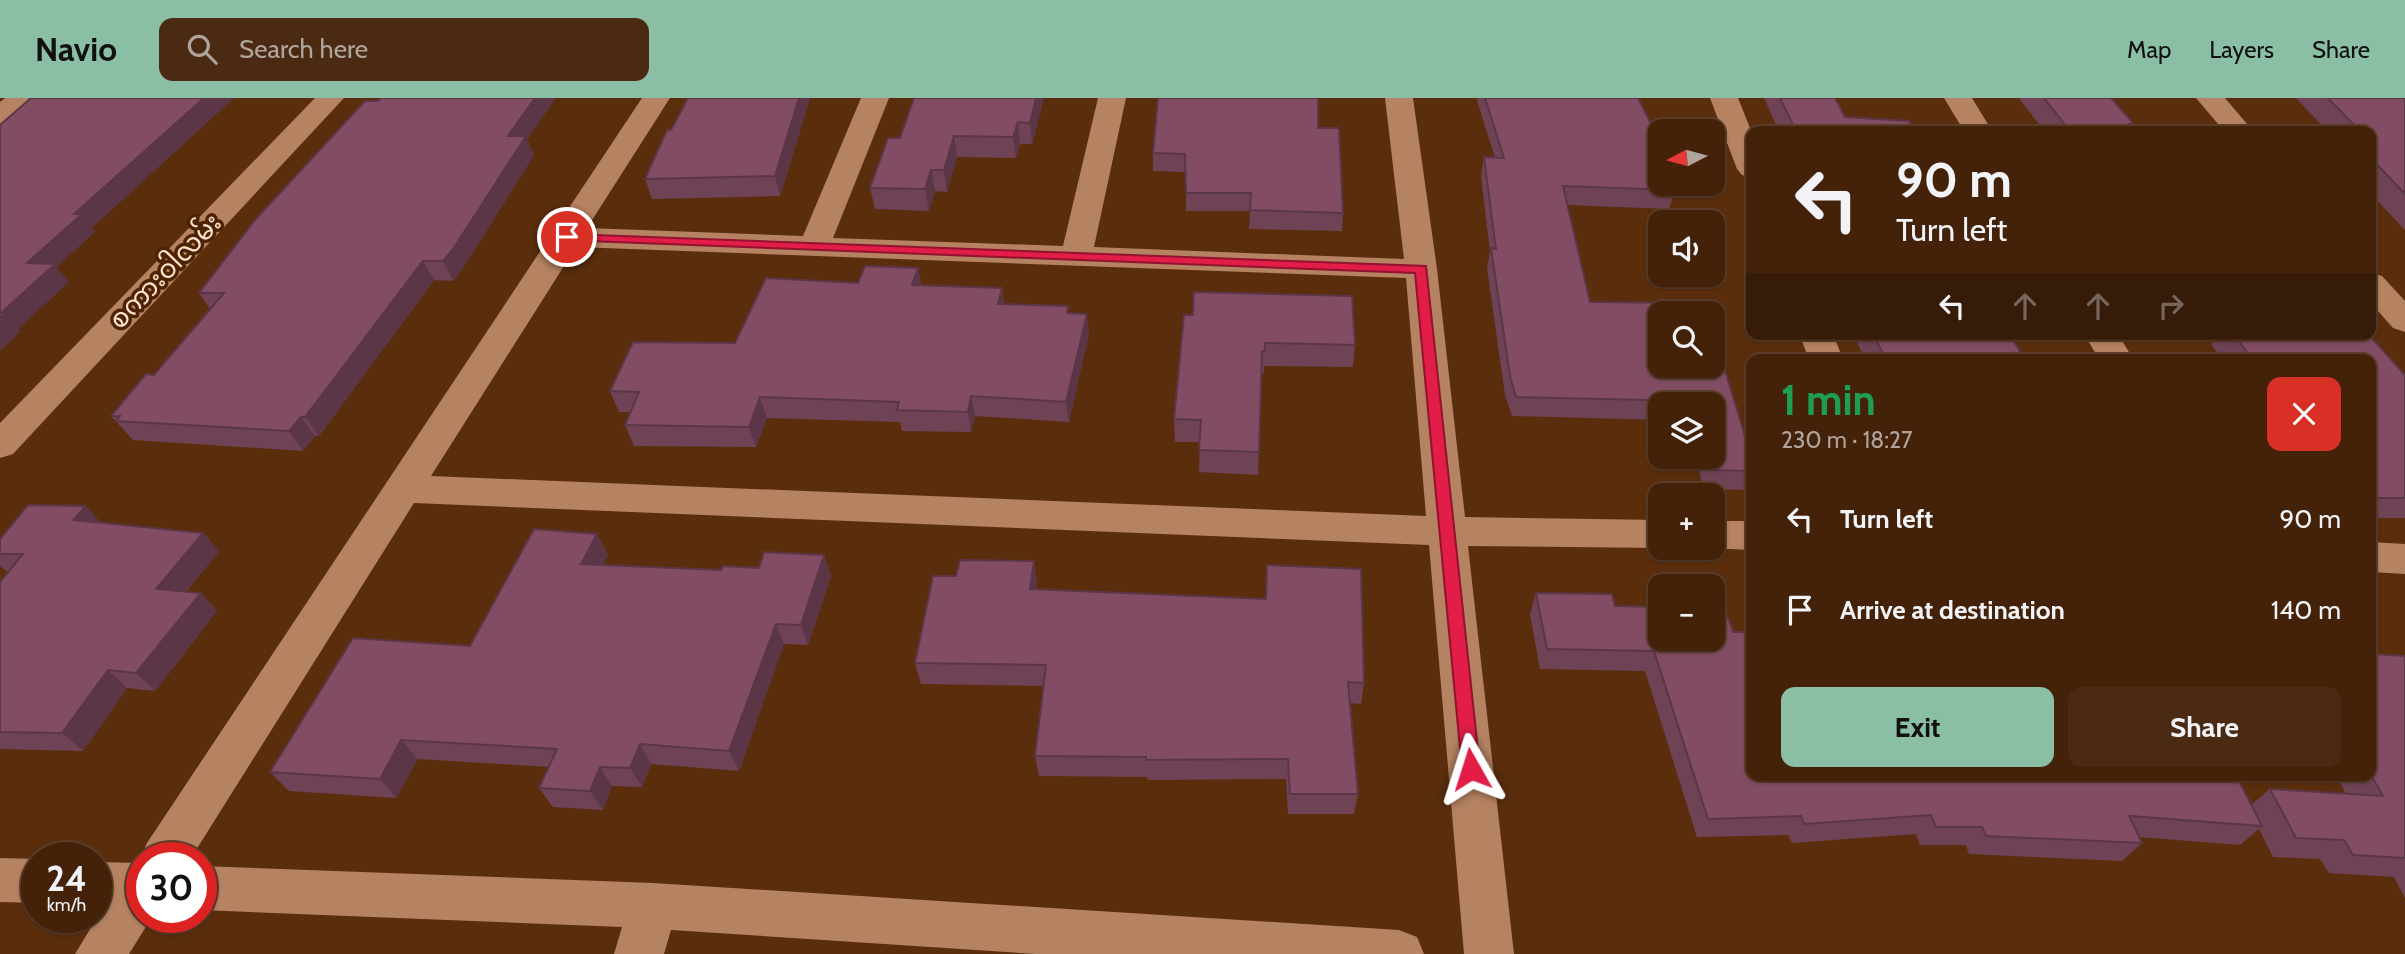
<!DOCTYPE html>
<meta charset="utf-8">
<style>
:root{--surface:#44220a;--page:#4b2a13;--text:#f1f3f6;--muted:#afa49c;--line:#5c3f2b;--accent:#8abfa5}
body{margin:0;font-family:Cabin,"Noto Sans Myanmar",sans-serif;background:var(--page);color:var(--text);height:100vh;display:flex;flex-direction:column;font-size:26px;white-space:nowrap}
*{box-sizing:border-box;margin:0}
p{font-size:23px;color:var(--muted)}
.icon{flex:none;width:38px;height:38px;fill:none;stroke:currentColor;stroke-width:2;stroke-linecap:round;stroke-linejoin:round}
.map{position:relative;flex:1;overflow:hidden}
.details{position:absolute;left:1746px;top:256px;width:630px;height:427px;display:flex;flex-direction:column;background:var(--surface);border-radius:14px;box-shadow:0 2px 5px #0004,0 0 0 2px var(--line)}
.details>*{flex:none}
.top-card{position:absolute;left:1746px;top:28px;width:630px;height:214px;border-radius:14px;box-shadow:0 2px 5px #0004,0 0 0 2px var(--line);background:#44220a;color:var(--text);overflow:hidden}
.needle{width:46px;rotate:264deg}
.controls{position:absolute;left:1648px;top:21px;display:grid;gap:14px}
.controls a{display:grid;place-items:center;width:77px;height:77px;border-radius:14px;background:var(--surface);box-shadow:0 2px 5px #0004,0 0 0 2px var(--line);font-size:35px}
.speed{position:absolute;left:21px;top:744px;display:flex;gap:14px;font-size:35px;font-weight:700;text-align:center}
.speed>*{display:grid;place-content:center;width:91px;height:91px;border-radius:50%;background:var(--surface);box-shadow:0 2px 5px #0004,0 0 0 2px var(--line);line-height:1}
.speed small{font-size:18px;font-weight:400}
.speed .limit{border:10px solid #d22;background:#fff;color:#111}
.pin{position:absolute;display:grid;place-items:center;width:60px;height:60px;color:#fff;margin:-30px;border:4px solid #fff;border-radius:50%;box-shadow:0 2px 7px #0007}
.me{position:absolute;width:77px;margin:-38px;rotate:354deg;stroke-linejoin:round;filter:drop-shadow(0 0 5px #0008)}
.turn{display:flex;align-items:center;gap:24px;height:147px;padding:0 35px;font-size:32px}
.turn .icon{width:91px;height:91px;stroke-width:2.5}
.turn b{display:block;font-size:49px;line-height:60px}
.lanes{display:flex;align-items:center;height:66px;padding:0 35px;background:#0003;justify-content:center;gap:35px;direction:ltr}
.lanes .off{opacity:.35}
.round{display:grid;place-items:center;flex:none;width:74px;height:74px;border-radius:14px;background:var(--page)}
.headline{display:flex;align-items:center;justify-content:space-between;height:119px;padding:0 35px}
h1{font-size:42px;font-weight:700;line-height:52px;color:#1e9e55}
.cta{display:flex;gap:14px;margin-top:auto;padding:14px 35px}
.cta a{flex:1;height:80px;border-radius:14px;background:var(--accent);color:#111;font-size:28px;font-weight:700;line-height:80px;text-align:center}
.cta a+a{background:var(--page);color:var(--text)}
ul{padding:0;list-style:none}
li{display:flex;align-items:center;gap:21px;height:91px;padding:0 35px}
li div{flex:1}
li b{display:block;font-size:26px}
li em{font-style:normal}
header{display:flex;align-items:center;gap:42px;box-sizing:border-box;height:98px;padding:0 35px;background:var(--accent);color:#111}
header strong{font-size:33px}
nav{display:flex;gap:38px;margin-inline-start:auto;font-size:24px}
.search{width:490px;height:63px;background:var(--page);display:flex;align-items:center;gap:18px;box-sizing:border-box;padding:0 24px;border-radius:14px;color:var(--muted);font-size:26px}
.map>svg:first-child{display:block}
.lines{fill:none;stroke-linecap:round;stroke-linejoin:round}
.minor{fill:#b58262;fill-rule:evenodd}
.wall{fill:#704256}
.shaded-wall{fill:#5b3646}
.building{fill:#824d64;stroke:#5b3646;stroke-width:2}
.route{fill:#e11d48;stroke:#92132f;stroke-width:2}
.labels{text-anchor:middle;dominant-baseline:central;stroke-width:7;stroke-linejoin:round;paint-order:stroke}
.street-label{font-size:26px;fill:#ffe2d1;stroke:#4e2301}
</style>
<header>
<strong>Navio</strong>
<div class="search"><svg class="icon" aria-label="search" viewBox="0 0 24 24"><circle cx="10" cy="10" r="6"/><path d="M15 15l6 6"/></svg>Search here</div>
<nav><a>Map</a><a>Layers</a><a>Share</a></nav>
</header>
<div class="map">
<svg width="2405" height="856" viewBox="0 0 2405 856">
<rect width="100%" height="100%" fill="#5a2e0d"/>
<g class="lines">
<g class="minor">
<polygon points="5,0 36,0 10,24 0,26 0,4"/>
<polygon points="315,0 344,0 13,356 0,360 0,325"/>
<path d="M 642,0 L 670,0 L 587,130 L 803,138 L 861,0 L 889,0 L 833,140 L 1063,148 L 1098,0 L 1126,0 L 1094,149 L 1404,161 L 1385,0 L 1413,0 L 1437,171 L 1465,419 L 1661,422 L 1661,450 L 1468,448 L 1514,856 L 1464,856 L 1429,447 L 414,405 L 191,760 L 142,760 L 142,763 L 140,760 L 147,745 ZM 576,149 L 1406,180 L 1426,418 L 431,378 Z"/>
<polygon points="1710,0 1738,0 1752,35 1752,80 1742,77 1737,71"/>
<polygon points="1944,0 1972,0 1992,33 1964,33"/>
<polygon points="2196,0 2225,0 2253,33 2224,33"/>
<polygon points="2371,175 2382,178 2405,203 2405,234 2393,230 2371,205"/>
<polygon points="1799,236 1833,236 1843,261 1809,261"/>
<polygon points="2084,236 2118,236 2133,261 2099,261"/>
<polygon points="1713,423 1752,423 1752,452 1707,450 1713,450"/>
<polygon points="2371,444 2405,446 2405,476 2371,474"/>
<polygon points="0,760 37,761 37,805 0,804"/>
<polygon points="96,764 142,765 142,819 152,819 129,856 75,856 104,808 96,808"/>
<polygon points="201,768 653,785 1399,832 1417,839 1424,856 1036,856 671,832 664,856 614,856 622,829 201,812"/>
</g>
</g>
<g class="wall">
<polygon points="810,0 780,98 652,101 645,81 671,32"/>
<polygon points="914,0 1044,0 1032,46 1020,46 1016,60 957,59 947,94 935,93 929,113 875,111 870,90 900,40"/>
<polygon points="1478,0 1638,0 1656,36 1661,49 1661,86 1673,86 1675,92 1669,111 1568,107 1590,204 1705,205 1708,215 1661,215 1661,268 1713,268 1713,233 1752,361 1752,381 1747,392 1704,391 1695,359 1713,359 1713,306 1661,306 1661,322 1512,318 1505,297 1487,170 1490,154 1481,78 1484,59 1495,59 1477,3"/>
<polygon points="1764,0 1835,0 1845,19 1914,33 1779,33"/>
<polygon points="2019,0 2111,0 2134,26 2133,29 2137,33 2044,33"/>
<polygon points="2296,0 2405,0 2405,132 2371,96 2371,33 2327,33"/>
<polygon points="378,3 527,42 534,57 463,170 453,183 434,182 319,338 315,338 303,353 133,342 111,318 154,277 210,211 199,195"/>
<polygon points="1318,30 1343,115 1342,133 1249,131 1250,113 1186,113 1186,74 1153,73 1153,55"/>
<polygon points="918,170 921,188 1002,190 1004,206 1069,215 1089,236 1069,324 975,318 971,334 902,333 900,324 767,320 756,349 634,348 625,327 630,314 619,314 610,293 735,245 858,185"/>
<polygon points="1184,217 1355,247 1353,269 1264,268 1264,275 1261,275 1258,377 1199,374 1200,344 1175,344 1174,321"/>
<polygon points="1853,236 2010,236 2024,261 1865,261"/>
<polygon points="2218,236 2368,236 2405,277 2405,420 2371,420 2371,261 2222,261 2211,246"/>
<polygon points="101,425 203,435 219,453 186,494 201,495 217,513 155,593 127,590 83,653 0,651 0,484 8,474 0,468 0,441"/>
<polygon points="597,436 608,457 602,467 721,472 759,470 824,457 831,478 808,547 784,546 739,673 651,666 642,689 612,688 603,712 553,709 539,690 549,669 418,661 396,700 289,693 270,674 470,548"/>
<polygon points="1037,484 1036,491 1364,585 1361,606 1350,605 1358,696 1354,716 1288,716 1286,681 1148,682 1147,679 1039,678 1035,658 1044,588 921,586 915,565"/>
<polygon points="1536,495 1615,508 1661,509 1752,677 2251,707 2270,691 2346,696 2336,677 2371,677 2405,558 2405,800 2394,779 2329,775 2320,761 2273,759 2259,731 2240,747 2139,739 2142,745 2122,763 1969,756 1966,747 1920,747 1916,736 1792,745 1788,737 1697,739 1645,573 1540,571 1530,516"/>
</g>
<g class="shaded-wall">
<polygon points="204,0 234,0 92,130 95,134 57,169 69,184 19,230 21,233 0,253 0,220 1,215 27,165 74,116"/>
<polygon points="535,0 556,0 527,42 534,57 463,170 453,183 443,163 508,38"/>
<polygon points="799,0 810,0 780,98 775,78"/>
<polygon points="1036,0 1044,0 1032,46 1030,25"/>
<polygon points="1018,24 1020,46 1016,60 1013,39"/>
<polygon points="954,38 957,59 947,94 944,72"/>
<polygon points="931,72 935,93 929,113 925,91"/>
<polygon points="423,163 434,182 319,338 305,319"/>
<polygon points="918,170 922,191 912,187"/>
<polygon points="1002,190 1004,210 998,206"/>
<polygon points="1087,216 1089,236 1069,324 1066,304"/>
<polygon points="971,298 975,318 971,334 968,314"/>
<polygon points="760,299 767,320 756,349 749,329"/>
<polygon points="301,319 315,338 303,353 289,333"/>
<polygon points="86,408 103,427 73,422"/>
<polygon points="203,435 219,453 173,509 156,491"/>
<polygon points="597,436 608,457 592,486 581,466"/>
<polygon points="824,457 831,478 808,547 801,527"/>
<polygon points="1034,463 1037,484 1033,512 1030,491"/>
<polygon points="201,495 217,513 155,593 136,575"/>
<polygon points="776,526 784,546 739,673 729,653"/>
<polygon points="108,572 127,590 83,653 62,635"/>
<polygon points="401,642 418,661 396,700 380,681"/>
<polygon points="640,646 651,666 642,689 630,670"/>
<polygon points="600,669 612,688 603,712 590,693"/>
</g>
<g class="building">
<polygon points="31,0 204,0 74,116 82,116 27,165 55,166 1,215 6,215 0,220 0,27"/>
<polygon points="381,0 535,0 508,38 526,38 453,151 443,163 423,163 305,319 301,319 289,333 116,323 120,318 111,318 146,276 154,277 224,195 199,195 255,122 365,3 378,3"/>
<polygon points="688,0 799,0 775,78 645,81 667,32 671,32"/>
<polygon points="914,0 1036,0 1030,25 1018,24 1013,39 954,38 944,72 931,72 925,91 870,90 888,40 900,40"/>
<polygon points="1158,0 1318,0 1318,30 1339,30 1343,115 1250,112 1251,95 1186,95 1185,56 1153,55"/>
<polygon points="1485,0 1638,0 1656,36 1661,49 1661,86 1673,86 1675,92 1563,88 1590,204 1705,205 1708,215 1661,215 1661,268 1713,268 1713,233 1752,361 1752,373 1712,372 1708,359 1713,359 1713,306 1693,306 1692,303 1516,299 1510,278 1491,150 1496,151 1484,59 1504,60"/>
<polygon points="1780,0 1835,0 1845,19 1909,23 1914,33 1796,33"/>
<polygon points="2044,0 2111,0 2134,26 2130,26 2137,33 2070,33"/>
<polygon points="2328,0 2405,0 2405,96 2371,60 2371,33 2360,33"/>
<polygon points="865,168 918,170 912,187 1002,190 998,206 1068,208 1067,215 1087,216 1066,304 971,298 968,314 897,312 899,304 760,299 749,329 625,327 639,294 610,293 633,244 735,245 766,180 858,185"/>
<polygon points="1194,194 1352,198 1355,247 1265,245 1265,253 1262,253 1259,354 1199,352 1201,322 1174,321 1184,217 1193,217"/>
<polygon points="1873,236 2010,236 2024,261 1886,261"/>
<polygon points="2234,236 2368,236 2405,277 2405,400 2371,400 2371,261 2252,261"/>
<polygon points="28,407 86,408 73,422 203,435 156,491 201,495 136,575 108,572 62,635 0,634 0,484 23,456 0,456 0,441"/>
<polygon points="534,431 597,436 581,466 721,472 723,468 759,470 764,454 824,457 801,527 776,526 729,653 640,646 630,670 600,669 590,693 539,690 557,651 401,642 380,681 270,674 353,540 470,548"/>
<polygon points="960,462 1034,463 1030,491 1266,501 1267,467 1361,471 1364,585 1348,584 1358,696 1290,696 1288,661 1146,662 1146,659 1035,658 1046,567 915,565 933,478 956,478"/>
<polygon points="1536,495 1612,496 1615,508 1661,509 1661,541 1713,541 1713,510 1725,510 1733,534 1752,534 1752,677 2236,677 2262,728 2129,718 2142,745 1986,738 1982,729 1936,729 1931,717 1804,726 1801,718 1708,721 1654,553 1547,551"/>
<polygon points="2371,556 2405,558 2405,760 2353,757 2344,742 2296,740 2270,691 2383,698 2371,677"/>
</g>
<polygon class="route" points="567,136 1426,168 1480,671 1477,677 1464,677 1462,671 1415,175 562,142 562,137"/>
<g class="labels">
<g class="street-label">
<text transform="translate(165 173) rotate(-46)">စကားဝါလမ်း</text>
</g>
</g>
</svg>
<div class="controls">
<a><svg class="needle" viewBox="-14 -14 28 28"><path d="M0-13l5 13h-10z" fill="#e53935"/><path d="M0 13l5-13h-10z" fill="#afa49c"/></svg></a>
<a><svg class="icon" aria-label="sound" viewBox="0 0 24 24"><path d="M4 9h4l5-4v14l-5-4H4zM17 9q2 3 0 6"/></svg></a>
<a><svg class="icon" aria-label="search" viewBox="0 0 24 24"><circle cx="10" cy="10" r="6"/><path d="M15 15l6 6"/></svg></a>
<a><svg class="icon" aria-label="layers" viewBox="0 0 24 24"><path d="M12 4l9 5-9 5-9-5zM3 14l9 5 9-5"/></svg></a>
<a>+</a>
<a>−</a>
</div>
<div class="speed"><div>24<small>km/h</small></div><div class="limit">30</div></div>
<div class="pin" style="left:567px;top:139px;background:#d93025"><svg class="icon" aria-label="arrive" viewBox="0 0 24 24"><path d="M6 21V4h12l-3 4 3 4H6"/></svg></div>
<svg class="me" style="left:1471px;top:671px" viewBox="-20 -20 40 40"><path d="M0-17L14 15 0 8-14 15z" fill="#e11d48" stroke="#fff" stroke-width="4"/></svg>
<div class="top-card">
<div class="turn"><svg class="icon" aria-label="left" viewBox="0 0 24 24"><path d="M17 20v-9H6M10 6l-5 5 5 5"/></svg><div><b>90 m</b>Turn left</div></div>
<div class="lanes"><svg class="icon" aria-label="left" viewBox="0 0 24 24"><path d="M17 20v-9H6M10 6l-5 5 5 5"/></svg><svg class="icon off" aria-label="ahead" viewBox="0 0 24 24"><path d="M12 20V5M6 11l6-6 6 6"/></svg><svg class="icon off" aria-label="ahead" viewBox="0 0 24 24"><path d="M12 20V5M6 11l6-6 6 6"/></svg><svg class="icon off" aria-label="right" viewBox="0 0 24 24"><path d="M7 20v-9h11M14 6l5 5-5 5"/></svg></div>
</div>
<section class="details">
<div class="headline"><div><h1>1 min</h1><p>230 m · 18:27</p></div><a class="round" style="background:#d93025;color:#fff"><svg class="icon" aria-label="close" viewBox="0 0 24 24"><path d="M6 6l12 12M18 6L6 18"/></svg></a></div>
<ul>
<li><svg class="icon" aria-label="left" viewBox="0 0 24 24"><path d="M17 20v-9H6M10 6l-5 5 5 5"/></svg><div><b>Turn left</b></div><em>90 m</em></li>
<li><svg class="icon" aria-label="arrive" viewBox="0 0 24 24"><path d="M6 21V4h12l-3 4 3 4H6"/></svg><div><b>Arrive at destination</b></div><em>140 m</em></li>
</ul>
<div class="cta"><a>Exit</a><a>Share</a></div>
</section>
</div>
